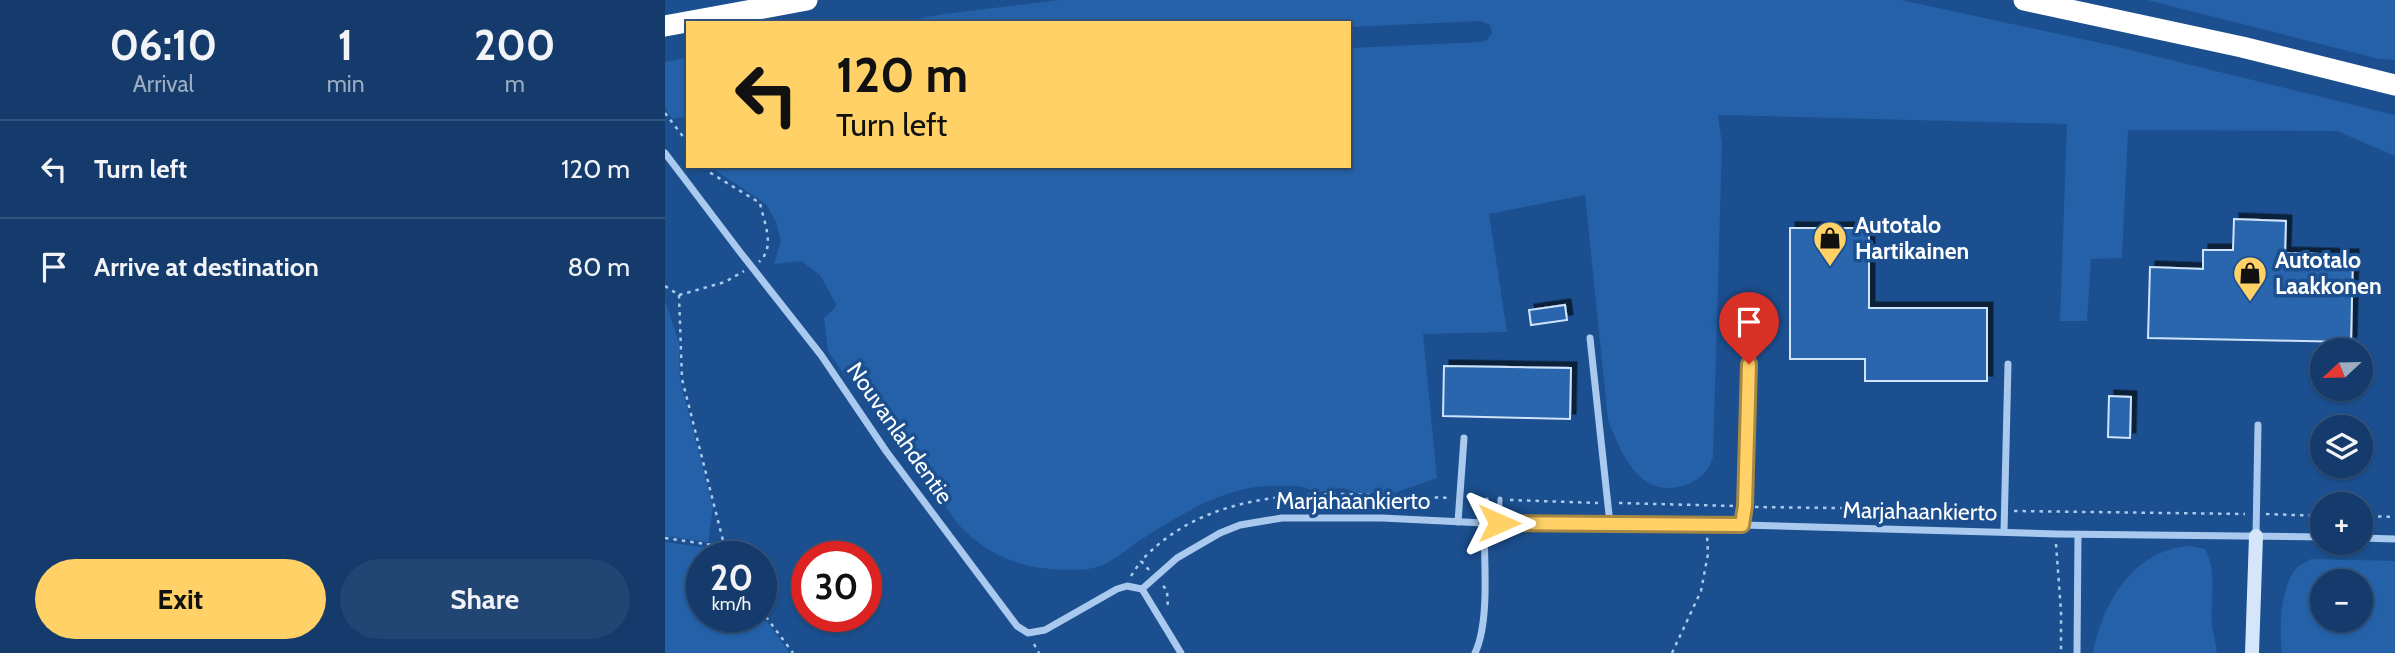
<!DOCTYPE html>
<meta charset="utf-8">
<style>
:root{--surface:#143b6b;--page:#214673;--text:#f1f3f6;--muted:#9dadc1;--line:#33557e;--accent:#ffd166}
body{margin:0;font-family:Cabin,sans-serif;background:var(--page);color:var(--text);height:100vh;display:flex;flex-direction:column;font-size:26px;white-space:nowrap}
*{box-sizing:border-box;margin:0}
p{font-size:23px;color:var(--muted)}
.icon{flex:none;width:38px;height:38px;fill:none;stroke:currentColor;stroke-width:2;stroke-linecap:round;stroke-linejoin:round}
.map{position:relative;flex:1;overflow:hidden}
.details{display:flex;flex-direction:column;background:var(--surface);width:665px}
.details>*{flex:none}
.banner{position:absolute;left:21px;top:21px;width:665px;height:147px;border-radius:0px;box-shadow:0 2px 5px #0004,0 0 0 2px var(--line);background:#ffd166;color:#111;overflow:hidden}
.needle{width:46px;rotate:248deg}
.buttons{position:absolute;left:1645px;top:338px;display:grid;gap:14px}
.buttons a{display:grid;place-items:center;width:63px;height:63px;border-radius:50%;background:var(--surface);box-shadow:0 2px 5px #0004,0 0 0 2px var(--line);font-size:35px}
.speed{position:absolute;left:21px;top:541px;display:flex;gap:14px;font-size:35px;font-weight:700;text-align:center}
.speed>*{display:grid;place-content:center;width:91px;height:91px;border-radius:50%;background:var(--surface);box-shadow:0 2px 5px #0004,0 0 0 2px var(--line);line-height:1}
.speed small{font-size:18px;font-weight:400}
.speed .limit{border:10px solid #d22;background:#fff;color:#111}
.pin{position:absolute;display:grid;place-items:center;width:60px;height:60px;color:#fff;margin:-72px -30px;border-radius:50% 50% 50% 0;rotate:-45deg;box-shadow:0 0 7px #0007}
.pin .icon{rotate:45deg}
.me{position:absolute;width:77px;margin:-38px;rotate:90deg;stroke-linejoin:round;filter:drop-shadow(0 0 5px #0008)}
.turn{display:flex;align-items:center;gap:24px;height:147px;padding:0 35px;font-size:32px}
.turn .icon{width:91px;height:91px;stroke-width:2.5}
.turn b{display:block;font-size:49px;line-height:60px}
.eta{display:flex;justify-content:space-evenly;align-items:center;height:119px;text-align:center}
.eta b{font-size:42px;font-weight:700;line-height:49px}
.action{display:flex;gap:14px;margin-top:auto;padding:14px 35px}
.action a{flex:1;height:80px;border-radius:42px;background:var(--accent);color:#111;font-size:28px;font-weight:700;line-height:80px;text-align:center}
.action a+a{background:var(--page);color:var(--text)}
ul{padding:0;list-style:none}
li{display:flex;align-items:center;gap:21px;height:98px;padding:0 35px;border-top:2px solid var(--line)}
li div{flex:1}
li b{display:block;font-size:26px}
li em{font-style:normal}
main{display:flex;flex:1;min-height:0}
.map>svg:first-child{display:block}
.green{fill:#2461a8;fill-rule:evenodd}
.building{fill:#2a66ad;stroke:#cfe3fa;stroke-width:2;filter:url(#shadow)}
.lines{fill:none;stroke-linecap:round;stroke-linejoin:round}
.path{stroke:#a9c9ee;stroke-width:2.5;stroke-dasharray:3.5 5;stroke-linecap:butt}
.lane{stroke:#a9c9ee;stroke-width:5}
.street{stroke:#a9c9ee;stroke-width:7}
.secondary{stroke:#d6e6fa;stroke-width:14}
.highway{stroke:#fff;stroke-width:21}
.route-casing{stroke:#a68842;stroke-width:18}
.route{stroke:#ffd166;stroke-width:12}
.labels{text-anchor:middle;dominant-baseline:central;stroke-width:7;stroke-linejoin:round;paint-order:stroke}
.poi-label{font-size:23px;font-weight:bold;fill:#fff;stroke:#1b4f8f;text-anchor:start}
.street-label{font-size:23px;fill:#fff;stroke:#1b4f8f}
</style>
<main>
<section class="details">
<div class="eta">
<div><b>06:10</b><p>Arrival</p></div>
<div><b>1</b><p>min</p></div>
<div><b>200</b><p>m</p></div>
</div>
<ul>
<li><svg class="icon" aria-label="left" viewBox="0 0 24 24"><path d="M17 20v-9H6M10 6l-5 5 5 5"/></svg><div><b>Turn left</b></div><em>120 m</em></li>
<li><svg class="icon" aria-label="arrive" viewBox="0 0 24 24"><path d="M6 21V4h12l-3 4 3 4H6"/></svg><div><b>Arrive at destination</b></div><em>80 m</em></li>
</ul>
<div class="action"><a>Exit</a><a>Share</a></div>
</section>
<div class="map">
<svg width="1730" height="653" viewBox="0 0 1730 653">
<defs>
<filter id="shadow"><feDropShadow dx="5.5" dy="-5.5" stdDeviation="0" flood-color="#0009"/></filter>
</defs>
<rect width="100%" height="100%" fill="#1b4f8f"/>
<g class="green">
<path d="M 393,0 L 1236,0 L 1445,45 L 1730,115 L 1730,156 L 1672,131 L 1463,130 L 1457,258 L 1426,259 L 1422,321 L 1395,321 L 1402,124 L 1053,115 L 1057,144 L 1048,457 C 1044,470 1036,479 1023,484 C 975,502 957,455 943,420 L 920,195 L 824,214 L 842,332 L 758,334 L 772,478 L 729,493 L 689,493 C 680,484 663,490 651,493 C 640,485 629,486 616,486 C 562,483 514,516 471,543 C 460,551 447,562 435,566 C 418,572 394,570 377,568 C 345,564 316,549 294,525 C 268,495 217,379 180,376 L 163,351 L 159,318 L 171,307 L 171,304 L 155,275 L 136,261 L 109,264 L 116,241 L 111,222 L 101,204 L 44,166 L 684,166 L 684,48 L 817,42 L 822,40 L 827,33 L 825,25 L 816,21 L 684,27 L 684,23 L 228,23 L 279,14 Z"/>
<polygon points="1482,0 1730,0 1730,60 1714,59"/>
<polygon points="23,58 23,116 7,119 0,108 0,62"/>
<polygon points="0,301 14,342 15,380 48,507 43,542 0,536"/>
<polygon points="0,542 43,548 50,556 37,556 37,616 96,616 96,614 125,653 0,653"/>
<path d="M 1526,546 L 1540,549 C 1553,574 1545,599 1547,625 C 1548,635 1551,644 1552,653 L 1428,653 C 1437,604 1469,548 1526,546 Z"/>
<path d="M 1646,559 L 1730,561 L 1730,653 L 1617,653 C 1614,631 1615,585 1632,568 C 1635,564 1642,562 1646,559 ZM 1696,581 L 1696,620 L 1657,620 L 1657,581 Z"/>
</g>
<g class="building">
<polygon points="1569,219 1621,221 1620,253 1688,255 1686,342 1483,338 1485,267 1538,269 1538,250 1568,250"/>
<polygon points="1125,228 1204,228 1204,308 1322,308 1322,381 1200,381 1200,359 1125,359"/>
<polygon points="900,305 902,320 866,325 864,310"/>
<polygon points="779,366 906,368 905,419 778,416"/>
<polygon points="1444,396 1466,397 1465,438 1443,437"/>
</g>
<g class="lines">
<g class="path">
<polyline points="0,113 23,143"/>
<path d="M 40,166 L 44,172 L 95,203 C 99,223 111,247 94,262"/>
<polyline points="0,286 14,295"/>
<polyline points="14,295 17,379 62,556"/>
<polyline points="14,295 60,282 79,271"/>
<polyline points="803,498 825,499"/>
<polyline points="845,500 933,503"/>
<polyline points="954,503 1070,506"/>
<polyline points="1090,507 1328,510"/>
<polyline points="1349,511 1580,514"/>
<polyline points="1601,514 1657,516"/>
<polyline points="1696,516 1730,517"/>
<polyline points="0,538 60,547"/>
<polyline points="1391,544 1396,611 1396,653"/>
<path d="M 484,570 L 476,561 C 554,476 683,495 786,498"/>
<polyline points="466,576 476,561"/>
<polyline points="498,586 502,590 503,609"/>
<polyline points="96,610 128,653"/>
<polyline points="369,644 374,653"/>
<polyline points="1007,653 1036,591 1043,554 1042,535"/>
</g>
<polyline class="lane" points="834,523 835,499"/>
<g class="street">
<polyline points="0,153 75,252 156,355 221,451 352,626 363,633 380,630 452,589 462,586 477,589"/>
<polyline points="925,338 945,524"/>
<polyline points="793,522 799,438"/>
<polyline points="1077,525 1080,506 1084,364"/>
<polyline points="1339,532 1343,364"/>
<polyline points="1591,536 1593,425"/>
<polyline points="1696,538 1730,539"/>
<polyline points="516,653 477,589 512,558 555,533 575,525 617,518 717,518 819,523 1077,525 1391,534 1657,537"/>
<path d="M 810,653 C 825,622 819,559 819,523"/>
<polyline points="1412,653 1413,535"/>
</g>
<polyline class="secondary" points="1587,653 1591,536"/>
<g class="highway">
<polyline points="1359,0 1577,47 1730,85"/>
<polyline points="0,26 142,0"/>
</g>
</g>
<g class="lines">
<g class="route-casing">
<polyline id="route" points="834,523 1077,525 1080,506 1084,364"/>
</g>
<use href="#route" class="route"/>
</g>
<defs>
<g id="shop-pin" transform="scale(1.75)"><path d="M0 17L-7.5 6A9.5 9.5 0 1 1 7.5 6Z" fill="#ffd166" stroke="#1b4f8f"/><path d="M-5-2.5h2.3a2.7 3.5 0 0 1 5.4 0H5L5.5 6h-11ZM-1.5-2.5h3a1.5 2.3 0 0 0-3 0Z" fill="#111"/></g>
</defs>
<g fill-rule="evenodd">
<use href="#shop-pin" x="1165" y="238"/>
<use href="#shop-pin" x="1585" y="273"/>
</g>
<g class="labels">
<g class="poi-label">
<text x="1190" y="225">Autotalo<tspan x="1190" dy="26">Hartikainen</tspan></text>
<text x="1610" y="260">Autotalo<tspan x="1610" dy="26">Laakkonen</tspan></text>
</g>
<g class="street-label">
<text transform="translate(235 433) rotate(55)">Nouvanlahdentie</text>
<text x="688" y="501">Marjahaankierto</text>
<text transform="translate(1255 511) rotate(1)">Marjahaankierto</text>
</g>
</g>
</svg>
<div class="buttons">
<a><svg class="needle" viewBox="-14 -14 28 28"><path d="M0-13l5 13h-10z" fill="#e53935"/><path d="M0 13l5-13h-10z" fill="#9dadc1"/></svg></a>
<a><svg class="icon" aria-label="layers" viewBox="0 0 24 24"><path d="M12 4l9 5-9 5-9-5zM3 14l9 5 9-5"/></svg></a>
<a>+</a>
<a>−</a>
</div>
<div class="speed"><div>20<small>km/h</small></div><div class="limit">30</div></div>
<div class="pin" style="left:1084px;top:364px;background:#d93025"><svg class="icon" aria-label="arrive" viewBox="0 0 24 24"><path d="M6 21V4h12l-3 4 3 4H6"/></svg></div>
<svg class="me" style="left:834px;top:523px" viewBox="-20 -20 40 40"><path d="M0-17L14 15 0 8-14 15z" fill="#ffd166" stroke="#fff" stroke-width="4"/></svg>
<div class="banner">
<div class="turn"><svg class="icon" aria-label="left" viewBox="0 0 24 24"><path d="M17 20v-9H6M10 6l-5 5 5 5"/></svg><div><b>120 m</b>Turn left</div></div>
</div>
</div>
</main>
